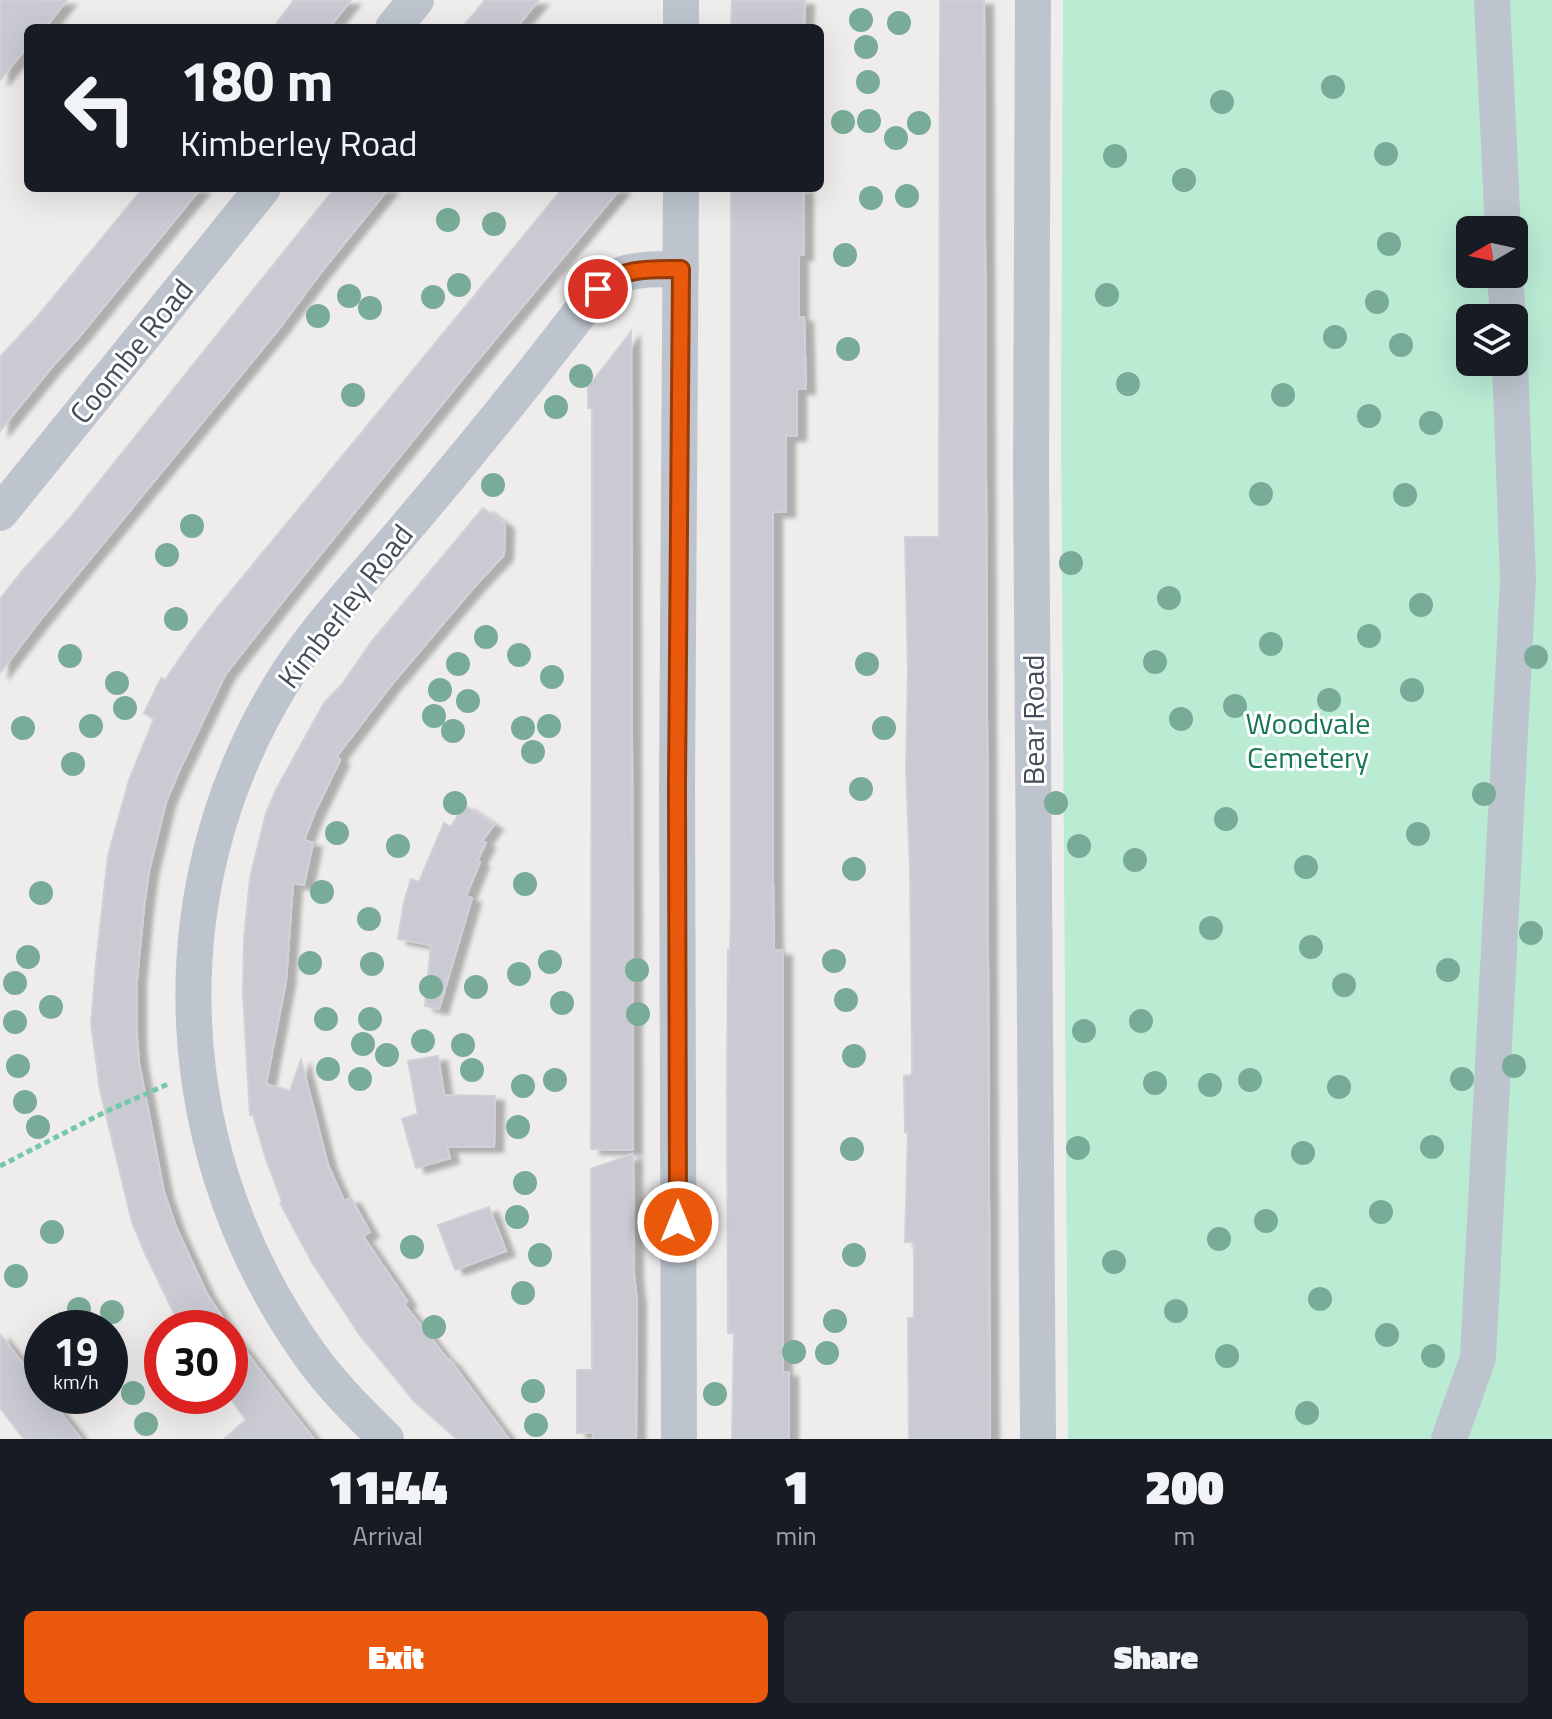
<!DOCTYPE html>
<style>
:root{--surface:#171b24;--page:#242831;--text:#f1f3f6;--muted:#9ea1a6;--accent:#ea580c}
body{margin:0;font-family:"Titillium Web",sans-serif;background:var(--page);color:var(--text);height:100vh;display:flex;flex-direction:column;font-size:30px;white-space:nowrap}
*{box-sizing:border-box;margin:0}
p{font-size:26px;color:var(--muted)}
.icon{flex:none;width:44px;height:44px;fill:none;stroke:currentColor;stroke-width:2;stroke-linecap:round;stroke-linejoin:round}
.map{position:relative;height:1439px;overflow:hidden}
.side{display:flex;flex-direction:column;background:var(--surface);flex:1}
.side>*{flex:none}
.hud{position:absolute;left:24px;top:24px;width:800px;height:168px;border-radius:12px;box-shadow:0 8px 32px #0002;background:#171b24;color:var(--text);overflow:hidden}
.needle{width:52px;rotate:261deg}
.fabs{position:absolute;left:1456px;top:216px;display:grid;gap:16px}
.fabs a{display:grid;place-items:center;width:72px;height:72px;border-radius:12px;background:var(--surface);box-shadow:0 8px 32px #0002;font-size:40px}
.speed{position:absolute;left:24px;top:1310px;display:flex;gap:16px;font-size:40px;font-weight:700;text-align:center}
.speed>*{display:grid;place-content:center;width:104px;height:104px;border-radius:50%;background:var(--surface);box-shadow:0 8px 32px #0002;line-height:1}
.speed small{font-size:20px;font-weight:400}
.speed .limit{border:12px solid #d22;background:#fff;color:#111}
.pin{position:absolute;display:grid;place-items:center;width:68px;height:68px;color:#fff;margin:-34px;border:4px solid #fff;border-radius:50%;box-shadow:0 2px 8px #0007}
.me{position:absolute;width:88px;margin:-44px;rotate:0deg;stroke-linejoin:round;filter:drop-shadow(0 0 6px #0008)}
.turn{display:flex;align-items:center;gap:28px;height:168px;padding:0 24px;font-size:36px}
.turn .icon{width:104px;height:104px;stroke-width:2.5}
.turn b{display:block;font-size:56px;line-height:68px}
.eta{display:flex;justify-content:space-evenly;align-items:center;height:136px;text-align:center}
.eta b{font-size:48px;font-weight:800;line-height:56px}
.cta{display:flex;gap:16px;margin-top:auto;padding:16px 24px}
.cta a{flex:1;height:92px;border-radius:12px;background:var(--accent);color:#fff;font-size:32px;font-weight:800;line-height:92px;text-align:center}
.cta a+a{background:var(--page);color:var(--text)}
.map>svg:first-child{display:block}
.green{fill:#baecd4;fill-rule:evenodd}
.building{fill:#c9cad2;stroke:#d0d1d8;stroke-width:2;filter:url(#shadow)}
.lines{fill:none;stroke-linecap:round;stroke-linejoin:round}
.path{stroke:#73c9a9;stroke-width:5;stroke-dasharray:6 4;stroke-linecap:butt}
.minor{stroke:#bdc4ce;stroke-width:36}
.tree{fill:#79ac98}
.route-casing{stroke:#983908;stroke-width:20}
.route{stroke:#ea580c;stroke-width:14}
.labels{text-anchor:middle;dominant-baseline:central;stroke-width:6;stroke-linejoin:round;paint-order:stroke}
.street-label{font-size:30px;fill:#454d59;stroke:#fff}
.park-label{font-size:30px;fill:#197753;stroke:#fff}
</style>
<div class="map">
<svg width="1552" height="1439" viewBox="0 0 1552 1439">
<defs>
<filter id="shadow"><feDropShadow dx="9" dy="5" stdDeviation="2" flood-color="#0004"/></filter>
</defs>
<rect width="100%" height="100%" fill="#efecec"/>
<path class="green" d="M 1063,0 L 1552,0 L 1552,1439 L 1068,1439 L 1061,424 ZM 1470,230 L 1514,230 L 1514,274 L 1470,274 ZM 1470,318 L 1514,318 L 1514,362 L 1470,362 Z"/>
<g class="building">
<polygon points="0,0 67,0 45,28 28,28 28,46 0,80"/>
<polygon points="294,0 351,0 329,28 273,28"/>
<polygon points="485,0 539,0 516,28 462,28"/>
<polygon points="732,0 805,0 804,28 731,28"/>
<polygon points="940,0 984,0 990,1439 909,1439 908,1318 914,1318 914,1242 905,1242 908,1132 905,1132 904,1076 912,1075 912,1056 910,865 906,769 908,671 905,537 939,537"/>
<polygon points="143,188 201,188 79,337 51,368 0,431 0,357 38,316"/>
<polygon points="335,188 389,188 322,271 279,329 41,619 0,673 0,599 23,570 70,518"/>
<polygon points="563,188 621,188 473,366 287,596 225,675 179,771 166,802 149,871 144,907 137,979 137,1038 139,1063 164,1192 176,1227 206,1292 229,1328 181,1328 144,1251 132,1222 100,1090 91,1023 96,964 108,856 129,780 154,719 144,713 161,678 165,680 191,642 213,613"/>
<polygon points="731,188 804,188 804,255 799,255 799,317 804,317 806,389 797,389 797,436 786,436 786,512 773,512 773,882 774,950 783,951 783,1372 789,1372 789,1439 732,1439 734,1333 728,1333 727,1089 728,950 730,950 731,912"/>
<polygon points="631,332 633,1150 591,1149 592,408 588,408 588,387"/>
<polygon points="483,508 505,524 504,555 475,586 392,684 337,756 340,760 315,812 304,840 313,843 304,885 293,883 286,981 266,1084 290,1091 301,1060 328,1165 344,1201 351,1198 370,1232 363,1236 407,1301 404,1304 449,1361 450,1360 509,1439 457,1439 414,1401 359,1334 313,1264 280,1203 282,1202 266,1159 253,1115 250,1115 243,993 244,940 250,878 266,813 277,788 324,703 343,683 372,641"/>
<polygon points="464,805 494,825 482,841 486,843 477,861 480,862 466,896 472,898 439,1009 425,1006 431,945 398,939 404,902 411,879 419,882 444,823 451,827"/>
<polygon points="438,1056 444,1095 495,1096 494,1147 447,1147 450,1158 416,1168 402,1119 418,1114 408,1061"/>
<polygon points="633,1154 634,1275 637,1301 636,1439 593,1439 593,1433 577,1433 577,1370 592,1370 591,1169"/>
<polygon points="489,1207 506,1251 455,1270 438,1225"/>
<polygon points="230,1331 287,1405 314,1439 224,1439 246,1420 230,1398"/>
<polygon points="0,1334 42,1388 42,1396 48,1396 81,1439 24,1439 0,1408"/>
</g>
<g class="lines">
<polyline class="path" points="0,1166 105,1112 168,1084"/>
<g class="minor">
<polyline points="1033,0 1031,471 1038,1439"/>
<polyline points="1492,0 1503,230"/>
<polyline points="393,28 416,0"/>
<polyline points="681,28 681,0"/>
<polyline points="1505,274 1508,318"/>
<polyline points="0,513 263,188"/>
<path d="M 386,1439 C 359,1413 332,1386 310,1355 C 168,1156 153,896 280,686 C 313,631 364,578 405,529 C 472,450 536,371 598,289 C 620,267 652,269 681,269"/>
<polyline points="679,1439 677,786 681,188"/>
<polyline points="1449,1439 1478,1358 1518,579 1510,362"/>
</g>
</g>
<g class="tree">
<circle cx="861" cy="20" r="12"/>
<circle cx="899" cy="23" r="12"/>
<circle cx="866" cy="47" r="12"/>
<circle cx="868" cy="82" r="12"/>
<circle cx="1333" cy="87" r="12"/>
<circle cx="1222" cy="102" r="12"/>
<circle cx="869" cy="121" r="12"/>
<circle cx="843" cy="122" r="12"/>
<circle cx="919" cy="123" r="12"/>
<circle cx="896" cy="138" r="12"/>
<circle cx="1386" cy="154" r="12"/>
<circle cx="1115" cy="156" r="12"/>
<circle cx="1184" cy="180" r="12"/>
<circle cx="907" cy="196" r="12"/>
<circle cx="871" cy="198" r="12"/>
<circle cx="448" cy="220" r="12"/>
<circle cx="494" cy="224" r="12"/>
<circle cx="1389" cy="244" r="12"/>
<circle cx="845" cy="255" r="12"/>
<circle cx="459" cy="285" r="12"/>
<circle cx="1107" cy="295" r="12"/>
<circle cx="349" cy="296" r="12"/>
<circle cx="433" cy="297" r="12"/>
<circle cx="1377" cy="302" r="12"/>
<circle cx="370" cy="308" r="12"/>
<circle cx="318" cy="316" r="12"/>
<circle cx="1335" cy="337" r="12"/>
<circle cx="1401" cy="345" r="12"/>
<circle cx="848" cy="349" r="12"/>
<circle cx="581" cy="376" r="12"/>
<circle cx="1128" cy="384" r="12"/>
<circle cx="353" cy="395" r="12"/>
<circle cx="1283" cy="395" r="12"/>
<circle cx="556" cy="407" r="12"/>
<circle cx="1369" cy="416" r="12"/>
<circle cx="1431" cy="423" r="12"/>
<circle cx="493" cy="485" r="12"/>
<circle cx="1261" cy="494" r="12"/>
<circle cx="1405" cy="495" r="12"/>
<circle cx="192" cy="526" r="12"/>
<circle cx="167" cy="555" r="12"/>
<circle cx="1071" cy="563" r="12"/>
<circle cx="1169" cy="598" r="12"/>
<circle cx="1421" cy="605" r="12"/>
<circle cx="176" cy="619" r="12"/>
<circle cx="1369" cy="636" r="12"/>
<circle cx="486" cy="637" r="12"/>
<circle cx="1271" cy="644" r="12"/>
<circle cx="519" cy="655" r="12"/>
<circle cx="70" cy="656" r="12"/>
<circle cx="1536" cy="657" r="12"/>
<circle cx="1155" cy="662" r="12"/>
<circle cx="458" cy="664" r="12"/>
<circle cx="867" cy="664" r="12"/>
<circle cx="552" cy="677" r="12"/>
<circle cx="117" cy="683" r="12"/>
<circle cx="440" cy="690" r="12"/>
<circle cx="1412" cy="690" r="12"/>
<circle cx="1329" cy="700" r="12"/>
<circle cx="468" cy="701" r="12"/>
<circle cx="1235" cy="706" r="12"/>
<circle cx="125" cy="708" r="12"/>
<circle cx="434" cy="716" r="12"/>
<circle cx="1181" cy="719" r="12"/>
<circle cx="91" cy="726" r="12"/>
<circle cx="549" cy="726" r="12"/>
<circle cx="23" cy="728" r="12"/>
<circle cx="523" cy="728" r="12"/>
<circle cx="884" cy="728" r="12"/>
<circle cx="453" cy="731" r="12"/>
<circle cx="533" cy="752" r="12"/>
<circle cx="73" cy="764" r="12"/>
<circle cx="861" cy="789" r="12"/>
<circle cx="1484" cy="794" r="12"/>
<circle cx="455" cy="803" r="12"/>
<circle cx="1056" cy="803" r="12"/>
<circle cx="1226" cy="819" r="12"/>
<circle cx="337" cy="833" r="12"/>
<circle cx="1418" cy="834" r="12"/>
<circle cx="398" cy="846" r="12"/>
<circle cx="1079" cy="846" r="12"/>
<circle cx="1135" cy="860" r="12"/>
<circle cx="1306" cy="867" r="12"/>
<circle cx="854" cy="869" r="12"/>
<circle cx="525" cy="884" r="12"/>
<circle cx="322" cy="892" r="12"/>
<circle cx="41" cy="893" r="12"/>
<circle cx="369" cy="919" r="12"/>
<circle cx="1211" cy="928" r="12"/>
<circle cx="1531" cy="933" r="12"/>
<circle cx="1311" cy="947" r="12"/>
<circle cx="28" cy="957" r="12"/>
<circle cx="834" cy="961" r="12"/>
<circle cx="550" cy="962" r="12"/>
<circle cx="310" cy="963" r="12"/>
<circle cx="372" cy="964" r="12"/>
<circle cx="637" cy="970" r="12"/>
<circle cx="1448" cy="970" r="12"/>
<circle cx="519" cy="974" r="12"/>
<circle cx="15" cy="983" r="12"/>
<circle cx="1344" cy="985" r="12"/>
<circle cx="431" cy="987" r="12"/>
<circle cx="476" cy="987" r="12"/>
<circle cx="846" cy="1000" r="12"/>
<circle cx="562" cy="1003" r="12"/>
<circle cx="51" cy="1007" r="12"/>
<circle cx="638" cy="1014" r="12"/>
<circle cx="326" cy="1019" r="12"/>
<circle cx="370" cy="1019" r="12"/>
<circle cx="1141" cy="1021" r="12"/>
<circle cx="15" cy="1022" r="12"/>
<circle cx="1084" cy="1031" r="12"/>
<circle cx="423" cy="1041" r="12"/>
<circle cx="363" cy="1044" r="12"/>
<circle cx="463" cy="1045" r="12"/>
<circle cx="387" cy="1055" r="12"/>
<circle cx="854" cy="1056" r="12"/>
<circle cx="18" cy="1066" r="12"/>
<circle cx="1514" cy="1066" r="12"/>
<circle cx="328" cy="1069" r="12"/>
<circle cx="472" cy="1070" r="12"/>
<circle cx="360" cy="1079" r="12"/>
<circle cx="1462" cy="1079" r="12"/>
<circle cx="555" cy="1080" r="12"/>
<circle cx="1250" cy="1080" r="12"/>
<circle cx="1155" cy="1083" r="12"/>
<circle cx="1210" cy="1085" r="12"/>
<circle cx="523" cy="1086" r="12"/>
<circle cx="1339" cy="1087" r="12"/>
<circle cx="25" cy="1102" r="12"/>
<circle cx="38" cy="1127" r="12"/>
<circle cx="518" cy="1127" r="12"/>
<circle cx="1432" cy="1147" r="12"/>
<circle cx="1078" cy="1148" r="12"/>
<circle cx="852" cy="1149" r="12"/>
<circle cx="1303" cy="1153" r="12"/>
<circle cx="525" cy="1183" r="12"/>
<circle cx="1381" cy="1212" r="12"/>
<circle cx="517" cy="1217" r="12"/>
<circle cx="1266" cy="1221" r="12"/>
<circle cx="52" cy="1232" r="12"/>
<circle cx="1219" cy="1239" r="12"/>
<circle cx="412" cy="1247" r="12"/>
<circle cx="540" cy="1255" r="12"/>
<circle cx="854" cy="1255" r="12"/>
<circle cx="1114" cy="1262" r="12"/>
<circle cx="16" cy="1276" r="12"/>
<circle cx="523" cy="1293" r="12"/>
<circle cx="1320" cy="1299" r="12"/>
<circle cx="79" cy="1309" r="12"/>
<circle cx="1176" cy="1311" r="12"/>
<circle cx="112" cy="1312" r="12"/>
<circle cx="835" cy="1321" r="12"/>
<circle cx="434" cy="1327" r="12"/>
<circle cx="1387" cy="1335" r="12"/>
<circle cx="794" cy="1352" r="12"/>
<circle cx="827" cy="1353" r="12"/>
<circle cx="1227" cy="1356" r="12"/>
<circle cx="1433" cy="1356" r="12"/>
<circle cx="533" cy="1391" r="12"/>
<circle cx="133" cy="1393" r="12"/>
<circle cx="715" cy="1394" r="12"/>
<circle cx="1307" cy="1413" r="12"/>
<circle cx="146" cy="1424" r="12"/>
<circle cx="536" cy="1425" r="12"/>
</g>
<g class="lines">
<g class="route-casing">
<path id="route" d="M 598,289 C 620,267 652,269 681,269 L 677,786 L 678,1222"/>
</g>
<use href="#route" class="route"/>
</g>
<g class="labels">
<g class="street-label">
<text transform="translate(131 351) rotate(-51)">Coombe Road</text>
<text transform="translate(345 606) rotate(-52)">Kimberley Road</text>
<text transform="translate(1033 720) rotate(-90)">Bear Road</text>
</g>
<g class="park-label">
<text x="1308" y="723">Woodvale<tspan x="1308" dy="34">Cemetery</tspan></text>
</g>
</g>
</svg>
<div class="fabs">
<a><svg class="needle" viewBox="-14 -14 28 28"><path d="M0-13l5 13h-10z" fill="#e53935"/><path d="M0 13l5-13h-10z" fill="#9ea1a6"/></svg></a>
<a><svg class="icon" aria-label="layers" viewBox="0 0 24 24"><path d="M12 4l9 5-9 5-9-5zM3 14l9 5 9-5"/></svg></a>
</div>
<div class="speed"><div>19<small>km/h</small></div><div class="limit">30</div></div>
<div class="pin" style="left:598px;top:289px;background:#d93025"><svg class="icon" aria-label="arrive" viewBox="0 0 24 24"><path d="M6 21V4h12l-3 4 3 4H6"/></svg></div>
<svg class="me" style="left:678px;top:1222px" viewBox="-20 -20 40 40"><circle r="17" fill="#ea580c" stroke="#fff" stroke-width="3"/><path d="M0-11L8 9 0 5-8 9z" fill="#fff"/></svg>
<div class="hud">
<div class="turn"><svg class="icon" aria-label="left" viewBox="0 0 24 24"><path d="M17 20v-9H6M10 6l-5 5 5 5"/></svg><div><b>180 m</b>Kimberley Road</div></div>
</div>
</div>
<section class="side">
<div class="eta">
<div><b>11:44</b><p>Arrival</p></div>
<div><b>1</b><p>min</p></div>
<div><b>200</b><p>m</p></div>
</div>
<div class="cta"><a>Exit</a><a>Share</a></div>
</section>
